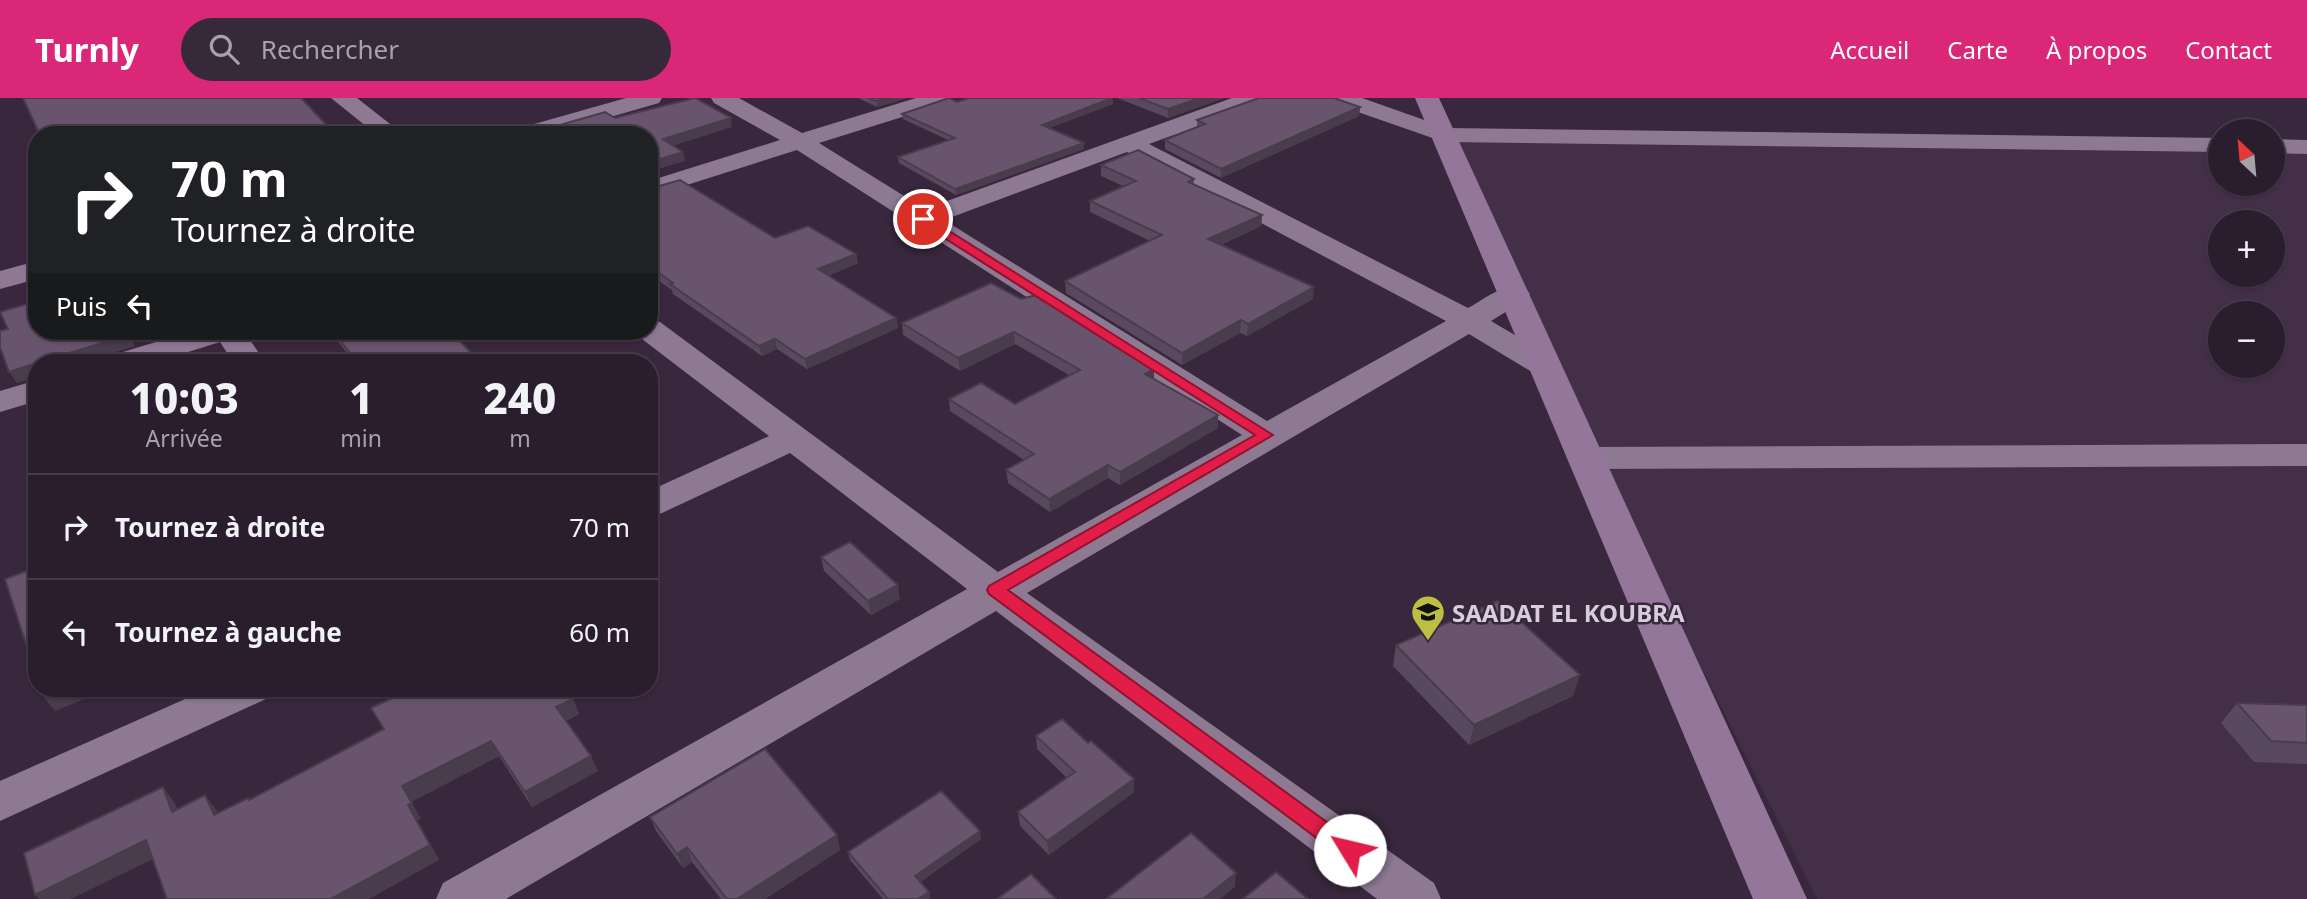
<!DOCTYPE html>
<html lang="fr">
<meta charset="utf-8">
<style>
:root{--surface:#2a1d2e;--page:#362a3a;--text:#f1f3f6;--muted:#a5a2aa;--line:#463b4a;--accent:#db2777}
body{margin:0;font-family:"Noto Sans",sans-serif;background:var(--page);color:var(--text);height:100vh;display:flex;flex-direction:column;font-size:26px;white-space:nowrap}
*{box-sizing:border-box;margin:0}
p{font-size:23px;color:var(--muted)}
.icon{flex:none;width:38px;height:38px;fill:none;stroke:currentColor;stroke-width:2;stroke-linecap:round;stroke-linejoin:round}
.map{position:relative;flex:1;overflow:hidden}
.panel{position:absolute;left:28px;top:256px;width:630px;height:343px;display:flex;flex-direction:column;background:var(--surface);border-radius:28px;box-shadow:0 2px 5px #0004,0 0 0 2px var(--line)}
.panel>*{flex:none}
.guide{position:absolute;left:28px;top:28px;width:630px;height:214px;border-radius:28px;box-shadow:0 2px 5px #0004,0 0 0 2px var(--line);background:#202124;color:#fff;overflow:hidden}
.needle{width:46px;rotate:334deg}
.controls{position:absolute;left:2208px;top:21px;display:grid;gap:14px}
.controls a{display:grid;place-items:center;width:77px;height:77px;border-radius:50%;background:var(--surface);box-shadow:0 2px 5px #0004,0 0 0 2px var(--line);font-size:35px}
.pin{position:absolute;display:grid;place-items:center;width:60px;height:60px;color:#fff;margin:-30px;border:4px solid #fff;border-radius:50%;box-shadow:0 2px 7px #0007}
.me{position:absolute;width:77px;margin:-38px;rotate:306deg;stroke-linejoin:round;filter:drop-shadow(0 0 5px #0008)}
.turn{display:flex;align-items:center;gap:24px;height:147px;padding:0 28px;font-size:32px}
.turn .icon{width:91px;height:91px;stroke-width:2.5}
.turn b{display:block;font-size:49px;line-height:60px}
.then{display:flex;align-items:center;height:66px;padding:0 28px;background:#0003;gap:14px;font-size:26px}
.eta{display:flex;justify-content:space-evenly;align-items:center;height:119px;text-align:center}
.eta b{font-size:42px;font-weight:800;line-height:49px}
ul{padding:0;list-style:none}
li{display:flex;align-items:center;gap:21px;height:105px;padding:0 28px;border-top:2px solid var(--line)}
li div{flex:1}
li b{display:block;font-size:26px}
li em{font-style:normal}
header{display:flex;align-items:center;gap:42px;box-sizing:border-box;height:98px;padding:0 35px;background:var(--accent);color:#fff}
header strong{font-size:33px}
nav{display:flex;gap:38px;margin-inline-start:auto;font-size:24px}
.search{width:490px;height:63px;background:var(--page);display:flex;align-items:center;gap:18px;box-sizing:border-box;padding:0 24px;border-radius:38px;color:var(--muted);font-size:26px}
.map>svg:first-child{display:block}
.built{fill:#442f49;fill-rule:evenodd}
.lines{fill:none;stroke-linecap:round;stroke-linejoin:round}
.street{fill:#8d7992;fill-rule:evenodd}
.secondary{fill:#94769b;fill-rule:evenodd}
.wall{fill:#59495e}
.shaded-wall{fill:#493c4c}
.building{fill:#68556d;stroke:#493c4c;stroke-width:2}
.route{fill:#e11d48;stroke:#92132f;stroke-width:2}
.labels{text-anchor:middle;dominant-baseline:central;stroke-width:5;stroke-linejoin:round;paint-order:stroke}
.poi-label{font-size:24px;font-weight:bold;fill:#d8cddb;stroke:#38273d;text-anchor:start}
</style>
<header>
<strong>Turnly</strong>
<div class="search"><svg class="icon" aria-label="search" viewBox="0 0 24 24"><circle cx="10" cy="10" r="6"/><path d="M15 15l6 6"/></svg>Rechercher</div>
<nav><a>Accueil</a><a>Carte</a><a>À propos</a><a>Contact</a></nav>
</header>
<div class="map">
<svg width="2307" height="801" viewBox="0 0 2307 801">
<rect width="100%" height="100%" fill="#38273d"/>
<path class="built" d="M 1444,37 L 2221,47 L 2221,86 L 2273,86 L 2273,48 L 2307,49 L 2307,801 L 1817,801 L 1515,196 ZM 2221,124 L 2273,124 L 2273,177 L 2221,177 ZM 2221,215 L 2273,215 L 2273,268 L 2221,268 Z"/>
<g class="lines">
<g class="street">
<polygon points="331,0 357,0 404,37 377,37"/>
<polygon points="626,0 662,0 659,5 548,37 509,37 513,32"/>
<path d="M 711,0 L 739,0 L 802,35 L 916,0 L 950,0 L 947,5 L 819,45 L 925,111 L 1232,0 L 1264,0 L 1261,5 L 1149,46 L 1468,210 C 1486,200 1504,184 1525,190 L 1530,196 L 1525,202 L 1491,223 L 1554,260 L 1559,267 L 1554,274 L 1543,277 L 1532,274 L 1469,236 L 1027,495 L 1434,785 L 1441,801 L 1377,801 L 996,513 L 506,801 L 436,801 L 443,785 L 967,491 L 790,355 L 662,415 L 649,419 L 649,393 L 769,338 L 638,238 L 635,233 L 649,233 L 649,222 L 660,224 L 998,474 L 1242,337 L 797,52 L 649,99 L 649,83 L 780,42 L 714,5 ZM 1127,54 L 1446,223 L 1267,323 L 944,122 Z"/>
<polygon points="1329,0 1362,0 1447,30 2221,40 2221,54 1444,44 1332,5"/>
<polygon points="2273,41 2307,42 2307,56 2273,55"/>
<polygon points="37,163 37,181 0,191 0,173"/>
<polygon points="192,233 244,233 265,264 233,264 220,244 156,264 108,264 113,257"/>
<polygon points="37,282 37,303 0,314 0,293"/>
<polygon points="2307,346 2307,368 1585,371 1573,368 1567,360 1573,352 1585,349"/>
<polygon points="210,590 273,590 266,601 0,723 0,683"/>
</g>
<polygon class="secondary" points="1415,0 1439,0 1807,801 1753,801"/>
</g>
<g class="wall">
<polygon points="858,0 907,0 877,9"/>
<polygon points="1112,0 1113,6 1049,30 1084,45 1084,51 956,97 899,65 898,59 948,42 903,21 902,16 957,4"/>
<polygon points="1117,0 1224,0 1168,20"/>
<polygon points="1360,9 1359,18 1221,80 1165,51 1165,42 1197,29 1197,22"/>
<polygon points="1101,67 1194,81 1194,86 1262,117 1261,128 1221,147 1313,201 1247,238 1240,235 1182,267 1066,195 1065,183 1150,143 1090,114 1090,103 1123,88 1101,78"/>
<polygon points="649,91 775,140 856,156 858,165 828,178 896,220 898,230 807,271 777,251 762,258 673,196 672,192 649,176"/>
<polygon points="991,185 1154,281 1218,330 1120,387 1108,380 1050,414 1008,385 1006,372 1024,362 950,313 949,301 1015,306 1069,277 1015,246 960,273 903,237 902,225"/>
<polygon points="330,233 450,233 480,264 354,264"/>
<polygon points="821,459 900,501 871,517 824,473"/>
<polygon points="1396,547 1573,598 1469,647 1393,568"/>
<polygon points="573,601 579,616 566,623 598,673 532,709 499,658 411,704 421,721 417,722 439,762 167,801 174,704 177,711 217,713 217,715 249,702"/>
<polygon points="2237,605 2307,607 2307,666 2254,664 2221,625"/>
<polygon points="1036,638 1088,645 1134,681 1134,694 1049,757 1020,728 1018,714 1067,680 1037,651"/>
<polygon points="650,719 840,752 765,801 721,801 692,764 683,770 656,733"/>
<polygon points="981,741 920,784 929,794 930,801 883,801 850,762 848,754"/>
</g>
<g class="shaded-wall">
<polygon points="888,0 907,0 877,9 876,3"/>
<polygon points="1112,0 1113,6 1042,33 1042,27"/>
<polygon points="1200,0 1224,0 1168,20 1168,11"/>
<polygon points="1360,9 1359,18 1221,80 1221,71"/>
<polygon points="731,20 732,29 666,50 663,41"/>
<polygon points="1084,45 1084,51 956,97 955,91"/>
<polygon points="683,54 685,63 658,71 659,77 649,81 650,64"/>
<polygon points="1262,117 1261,128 1208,153 1208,141"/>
<polygon points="856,156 858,165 820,181 818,171"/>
<polygon points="1314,189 1313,201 1247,238 1248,226"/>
<polygon points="896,220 898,230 807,271 805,261"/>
<polygon points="1241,222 1240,235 1182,267 1182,255"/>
<polygon points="126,233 135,248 83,264 40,264"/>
<polygon points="1014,234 1015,246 960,273 958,260"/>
<polygon points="775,241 777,251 762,258 759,248"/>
<polygon points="37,265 37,279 17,285 9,274"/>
<polygon points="1154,271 1154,283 1145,276"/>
<polygon points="1218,317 1218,330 1120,387 1120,374"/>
<polygon points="657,345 660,356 649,360 649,348"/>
<polygon points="1108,367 1108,380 1050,414 1049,401"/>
<polygon points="898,487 900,501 871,517 868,503"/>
<polygon points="1580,577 1573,598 1469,647 1474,627"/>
<polygon points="60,590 127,590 108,598 104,593 55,613 42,597"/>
<polygon points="573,601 579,616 563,624 556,609"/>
<polygon points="491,643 499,658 411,704 421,721 417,722 439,762 369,801 331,801 408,707 402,688"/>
<polygon points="591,658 598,673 532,709 525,694"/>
<polygon points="1134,681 1134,694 1049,757 1047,743"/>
<polygon points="163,689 174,704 184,729 172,714"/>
<polygon points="205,697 217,713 225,732 214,717"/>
<polygon points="980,733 981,741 916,786 915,778"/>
<polygon points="837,737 840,752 765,801 737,801"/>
<polygon points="146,742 159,758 71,801 39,801 35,797"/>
<polygon points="687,749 692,764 683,770 677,756"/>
<polygon points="1236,775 1235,789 1220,801 1203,801"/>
<polygon points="929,794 930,801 918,801"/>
</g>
<g class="building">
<polygon points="23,0 301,0 336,37 40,37"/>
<polygon points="695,0 731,20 663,41 683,54 650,64 657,68 649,71 649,37 495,37 516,31 546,31 605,14 615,20"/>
<polygon points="869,0 888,0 876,3"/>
<polygon points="949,0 957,4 970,0 1112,0 1042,27 1084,45 955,91 898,59 955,40 902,16"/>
<polygon points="1139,0 1200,0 1168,11"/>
<polygon points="1259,0 1334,0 1360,9 1221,71 1165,42 1205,26 1197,22"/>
<polygon points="1138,52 1194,81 1188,84 1262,117 1208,141 1314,189 1248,226 1241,222 1182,255 1065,183 1162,137 1090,103 1136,83 1101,67"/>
<polygon points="680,82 775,140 808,128 856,156 818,171 896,220 805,261 775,241 759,248 670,186 673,185 649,168 649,91"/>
<polygon points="991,185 1021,201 1036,197 1154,271 1145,276 1218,317 1120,374 1108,367 1049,401 1006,372 1034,356 949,301 981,285 1015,306 1080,272 1014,234 958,260 902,225"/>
<polygon points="37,203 37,233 126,233 128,237 40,264 37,264 37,265 9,274 0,249 0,233 8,231 0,214"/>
<polygon points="333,233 450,233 480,264 357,264"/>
<polygon points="649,337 657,345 649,348"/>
<polygon points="850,444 898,487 868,503 821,459"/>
<polygon points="37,469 37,580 5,481"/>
<polygon points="1498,503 1580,577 1474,627 1396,547"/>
<polygon points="40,590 60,590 42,597"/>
<polygon points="414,590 565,590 573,601 556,609 591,658 525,694 491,643 402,688 412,705 408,707 430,747 331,801 167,801 146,742 35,797 24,755 163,689 172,714 205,697 214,717 248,700 249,702 384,631 371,610"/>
<polygon points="2237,605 2307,607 2307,645 2271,643"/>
<polygon points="1062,621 1088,645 1091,643 1134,681 1047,743 1018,714 1075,674 1036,638"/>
<polygon points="765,651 837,737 737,801 727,801 687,749 677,756 650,719"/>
<polygon points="941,693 980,733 915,778 929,794 918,801 888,801 848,754"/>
<polygon points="1191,735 1236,775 1203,801 1106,801"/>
<polygon points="1276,774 1308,801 1243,801"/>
<polygon points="1031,776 1056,801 997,801"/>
</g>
<polygon class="route" points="919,119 927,119 1273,337 1008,492 1357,746 1361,752 1357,759 1350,761 1342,759 989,496 987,492 989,488 1255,337 919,124"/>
<defs>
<g id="school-pin" transform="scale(1.75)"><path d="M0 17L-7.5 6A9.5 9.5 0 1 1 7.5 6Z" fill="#bebe42" stroke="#38273d"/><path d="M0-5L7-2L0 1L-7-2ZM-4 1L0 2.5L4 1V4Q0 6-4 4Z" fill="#111"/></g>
</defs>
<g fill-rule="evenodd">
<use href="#school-pin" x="1428" y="514"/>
</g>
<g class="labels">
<g class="poi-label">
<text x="1452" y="514">SAADAT EL KOUBRA</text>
</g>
</g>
</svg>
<div class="controls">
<a><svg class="needle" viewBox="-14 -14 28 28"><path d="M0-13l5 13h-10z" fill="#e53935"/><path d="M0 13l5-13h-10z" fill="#a5a2aa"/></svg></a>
<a>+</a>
<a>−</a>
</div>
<div class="pin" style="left:923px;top:121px;background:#d93025"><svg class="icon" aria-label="arrive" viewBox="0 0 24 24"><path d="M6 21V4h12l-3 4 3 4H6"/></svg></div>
<svg class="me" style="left:1350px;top:752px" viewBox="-20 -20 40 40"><circle r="19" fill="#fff"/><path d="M0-13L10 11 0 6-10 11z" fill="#e11d48"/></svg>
<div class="guide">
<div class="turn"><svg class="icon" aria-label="right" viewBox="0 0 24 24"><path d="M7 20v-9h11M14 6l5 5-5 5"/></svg><div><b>70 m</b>Tournez à droite</div></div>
<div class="then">Puis<svg class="icon" aria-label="left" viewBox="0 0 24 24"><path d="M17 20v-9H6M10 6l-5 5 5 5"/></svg></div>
</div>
<section class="panel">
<div class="eta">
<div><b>10:03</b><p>Arrivée</p></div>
<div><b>1</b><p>min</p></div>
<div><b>240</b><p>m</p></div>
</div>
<ul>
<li><svg class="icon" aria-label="right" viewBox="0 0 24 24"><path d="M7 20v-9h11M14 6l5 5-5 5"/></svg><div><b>Tournez à droite</b></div><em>70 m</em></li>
<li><svg class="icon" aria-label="left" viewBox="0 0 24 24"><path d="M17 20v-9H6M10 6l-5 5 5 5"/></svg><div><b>Tournez à gauche</b></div><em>60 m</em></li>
</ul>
</section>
</div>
